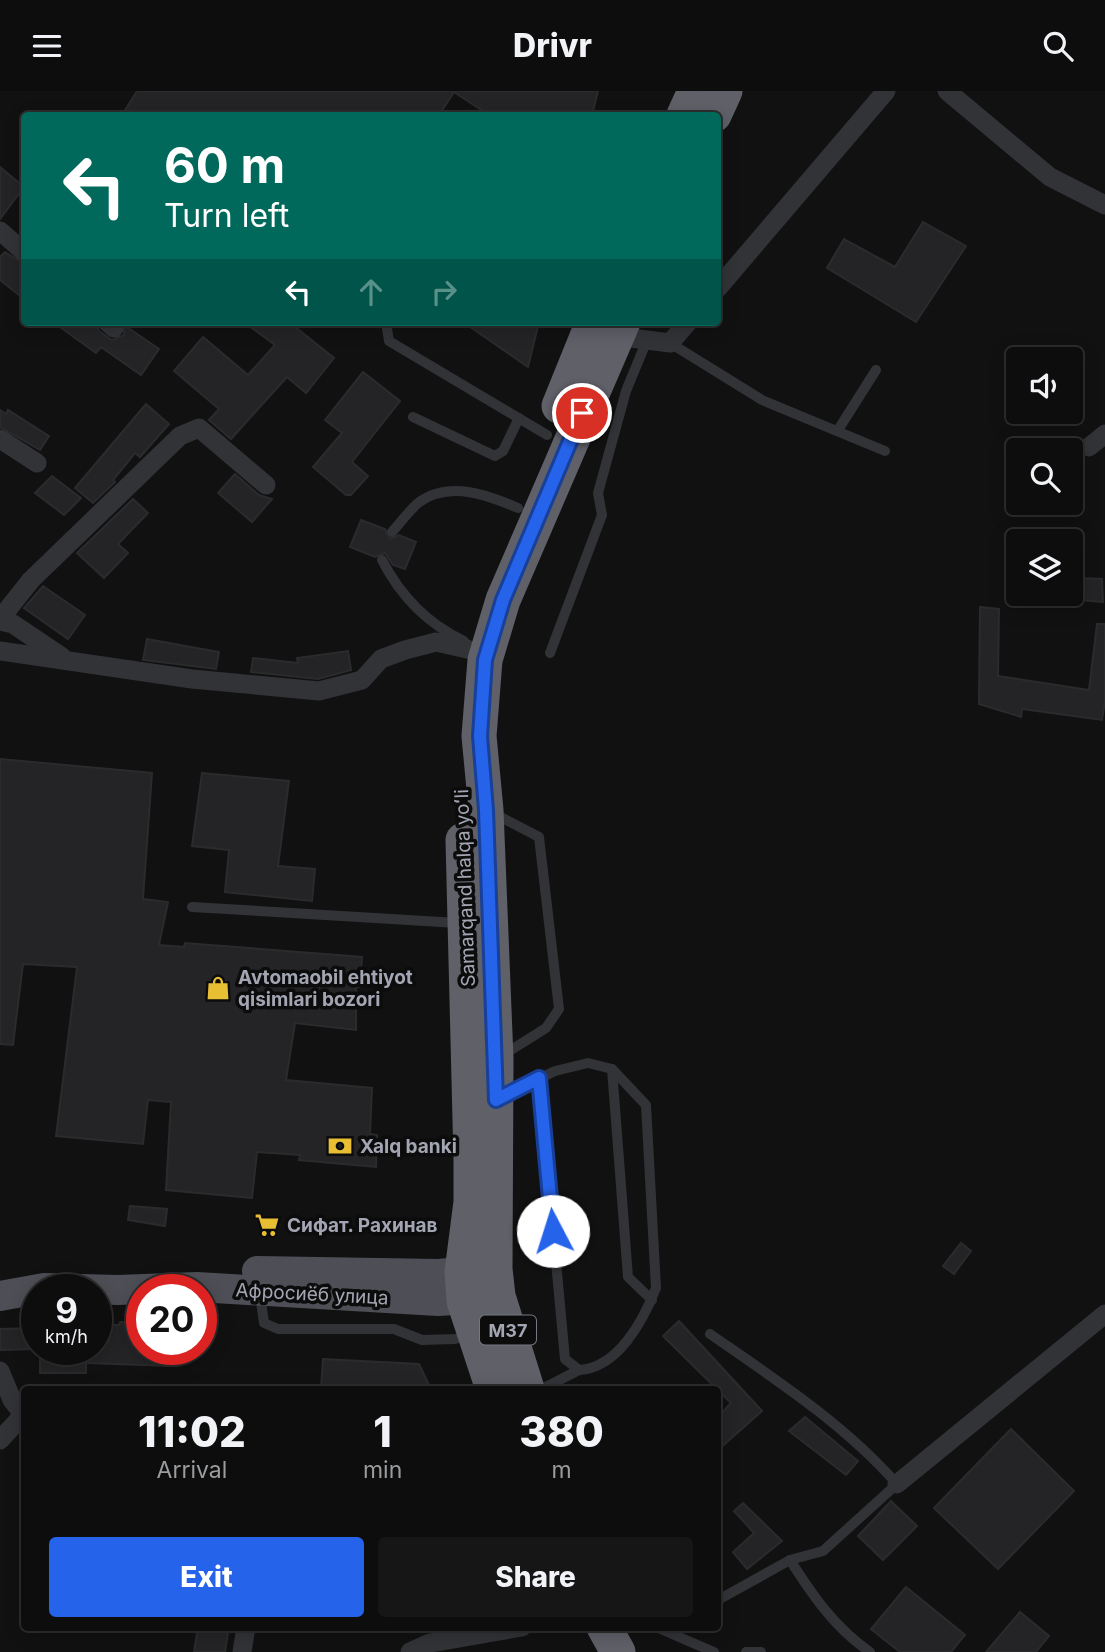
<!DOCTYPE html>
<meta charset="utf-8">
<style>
:root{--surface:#0d0d0e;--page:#161617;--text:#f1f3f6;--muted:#9a9c9e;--line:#2d2d2e;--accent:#2563eb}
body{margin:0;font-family:Inter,sans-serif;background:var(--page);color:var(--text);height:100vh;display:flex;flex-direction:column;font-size:26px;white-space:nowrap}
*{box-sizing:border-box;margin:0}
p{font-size:23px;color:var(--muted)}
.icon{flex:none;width:38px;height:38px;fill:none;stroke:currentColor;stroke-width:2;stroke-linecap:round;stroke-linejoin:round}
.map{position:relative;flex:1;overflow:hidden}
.details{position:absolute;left:21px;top:1295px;width:700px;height:245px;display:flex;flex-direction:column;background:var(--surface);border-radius:7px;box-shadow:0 4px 18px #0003,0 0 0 2px var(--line)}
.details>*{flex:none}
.guide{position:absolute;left:21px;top:21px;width:700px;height:214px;border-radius:7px;box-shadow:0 4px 18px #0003,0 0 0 2px var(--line);background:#00695c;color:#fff;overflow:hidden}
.fabs{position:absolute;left:1006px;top:256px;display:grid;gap:14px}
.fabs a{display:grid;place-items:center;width:77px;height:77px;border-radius:7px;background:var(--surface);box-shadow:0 4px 18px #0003,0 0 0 2px var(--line);font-size:35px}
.speed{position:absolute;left:21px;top:1183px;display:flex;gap:14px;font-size:35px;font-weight:700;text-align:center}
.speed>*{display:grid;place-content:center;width:91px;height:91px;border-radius:50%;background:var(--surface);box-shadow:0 4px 18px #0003,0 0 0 2px var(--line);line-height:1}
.speed small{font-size:18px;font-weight:400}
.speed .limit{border:10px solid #d22;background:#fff;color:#111}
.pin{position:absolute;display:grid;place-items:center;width:60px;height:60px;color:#fff;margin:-30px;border:4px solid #fff;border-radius:50%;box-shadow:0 2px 7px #0007}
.me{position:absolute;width:77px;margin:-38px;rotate:355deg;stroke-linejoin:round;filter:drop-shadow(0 0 5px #0008)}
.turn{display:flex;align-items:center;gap:24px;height:147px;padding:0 28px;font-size:32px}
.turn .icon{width:91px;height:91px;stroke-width:2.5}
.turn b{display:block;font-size:49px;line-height:60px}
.lanes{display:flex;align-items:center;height:66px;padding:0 28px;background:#0003;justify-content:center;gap:35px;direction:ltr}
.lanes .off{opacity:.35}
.eta{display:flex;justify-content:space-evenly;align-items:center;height:119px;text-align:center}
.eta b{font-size:42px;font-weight:800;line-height:49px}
.action{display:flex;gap:14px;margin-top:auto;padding:14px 28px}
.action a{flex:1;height:80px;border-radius:7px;background:var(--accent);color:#fff;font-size:28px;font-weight:800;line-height:80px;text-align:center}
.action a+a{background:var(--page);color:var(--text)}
header{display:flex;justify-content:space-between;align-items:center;height:91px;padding:0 28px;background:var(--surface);font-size:32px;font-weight:800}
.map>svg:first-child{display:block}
.building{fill:#242426;stroke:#2b2b2e;stroke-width:2}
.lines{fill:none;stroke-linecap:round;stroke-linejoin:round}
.lane{stroke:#323337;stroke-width:10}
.street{stroke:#323337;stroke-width:19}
.primary{stroke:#4e4f56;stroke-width:30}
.highway{stroke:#5f6068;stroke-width:35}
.route-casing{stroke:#184099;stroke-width:18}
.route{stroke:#2563eb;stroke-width:12}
.labels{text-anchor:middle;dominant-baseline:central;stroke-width:7;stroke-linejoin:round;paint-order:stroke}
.shield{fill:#0c0c0d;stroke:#767880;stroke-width:2}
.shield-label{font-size:18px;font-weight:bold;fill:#a3a6b2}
.street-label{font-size:19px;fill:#a3a6b2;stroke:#0c0c0d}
.poi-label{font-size:19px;font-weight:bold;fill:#a3a6b2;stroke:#0c0c0d;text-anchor:start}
</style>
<header><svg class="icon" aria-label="menu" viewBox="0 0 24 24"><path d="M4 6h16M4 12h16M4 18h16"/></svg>Drivr<svg class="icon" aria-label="search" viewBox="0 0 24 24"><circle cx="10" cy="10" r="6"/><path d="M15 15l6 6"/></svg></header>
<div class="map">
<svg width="1105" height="1561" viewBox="0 0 1105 1561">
<rect width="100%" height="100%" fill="#111112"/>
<g class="building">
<polygon points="137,0 598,0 592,24 489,24 454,1 439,24 122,24"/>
<polygon points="0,76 24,96 0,128"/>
<polygon points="923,131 966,155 916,231 827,177 844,148 895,176"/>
<polygon points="5,161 24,173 24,208 0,189 0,166"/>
<polygon points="53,231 95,231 99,240 112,249 124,244 124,231 131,231 127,236 159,258 141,284 101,256 96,262"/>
<polygon points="244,231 289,231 334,267 306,302 287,286 231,348 209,329 219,318 174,280 203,246 248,284 275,254"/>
<polygon points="463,231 539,231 528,276"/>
<polygon points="363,281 400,310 352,371 368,385 351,404 346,404 313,376 342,342 325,329"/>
<polygon points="146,313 169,333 140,366 135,362 113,389 115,391 93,412 75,397"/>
<polygon points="0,319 6,323 8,319 49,345 40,359 0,336"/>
<polygon points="235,383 259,404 272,408 252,431 218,402"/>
<polygon points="52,385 81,407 64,424 35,402"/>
<polygon points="133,408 148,422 118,453 128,462 104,487 77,462"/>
<polygon points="361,429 385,438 390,448 399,444 416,451 405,478 393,474 385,462 375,466 350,456"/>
<polygon points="1079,487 1102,488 1103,511 1080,509"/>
<polygon points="43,495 85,524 68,548 24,517"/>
<polygon points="980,516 999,518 998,585 1089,599 1097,533 1105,533 1105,610 1102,629 1022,618 1021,626 979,613"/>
<polygon points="147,548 219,561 216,578 143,569"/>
<polygon points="348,560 351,579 318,588 251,581 253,567 298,572 297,567"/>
<polygon points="0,668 152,682 143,808 168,811 159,854 184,856 185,852 362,866 360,896 356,896 356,939 295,932 286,989 372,997 370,1043 377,1044 376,1076 299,1069 300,1064 257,1061 252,1107 166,1099 171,1011 148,1009 143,1053 56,1045 77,876 23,873 13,954 0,953"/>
<polygon points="202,682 289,690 278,775 315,778 312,810 225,801 229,759 192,755"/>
<polygon points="130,1115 167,1118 165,1135 128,1129"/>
<polygon points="961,1152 971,1160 954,1183 943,1175"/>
<polygon points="679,1230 762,1320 718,1359 718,1326 731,1312 663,1245"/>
<polygon points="120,1231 142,1232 142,1258 171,1258 171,1275 86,1272 86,1282 40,1282 40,1258 96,1258 96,1234 119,1234"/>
<polygon points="32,1237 33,1258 0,1259 0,1238"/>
<polygon points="323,1268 419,1273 431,1298 321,1298"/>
<polygon points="805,1326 858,1370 846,1384 789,1340"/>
<polygon points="1011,1338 1074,1400 998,1478 934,1417"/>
<polygon points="891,1410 917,1435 883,1469 858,1445"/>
<polygon points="743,1412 782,1450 747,1478 733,1461 754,1442 734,1420"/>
<polygon points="906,1496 965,1544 951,1561 900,1561 871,1538"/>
<polygon points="1020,1521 1049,1545 1036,1561 986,1561"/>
<polygon points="198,1536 229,1536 225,1561 194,1561"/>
</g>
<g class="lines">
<g class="lane">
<polyline points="386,231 389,250 547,344"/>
<polyline points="670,252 762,309 885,360"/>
<polyline points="413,326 495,365 503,360 519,327"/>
<polyline points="838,339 876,279"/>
<path d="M 392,441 C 400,432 409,420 418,412 C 449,389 488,404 518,417"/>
<path d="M 382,469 C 401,506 428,533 464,550"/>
<polyline points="550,562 602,424 598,402 626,300 647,249"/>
<polyline points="493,722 539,746 559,918 546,937 503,964"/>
<polyline points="192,816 458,832"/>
<polyline points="612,978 628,1186 652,1209"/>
<path d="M 503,1005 L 555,980 L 588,972 L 612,978 L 646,1014 L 656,1197 C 643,1230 618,1277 579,1279 L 565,1268 L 539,987"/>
<polyline points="260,1204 264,1232 278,1238 394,1238 422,1249 455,1248 469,1244"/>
<path d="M 710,1243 C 775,1288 844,1333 897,1393 L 823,1460 L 790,1469 L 718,1509"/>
<polyline points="542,1298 579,1279"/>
<path d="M 790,1469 C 813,1505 835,1537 870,1561"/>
<polyline points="656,1536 714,1561"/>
<polyline points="746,1561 761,1561"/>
</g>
<g class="street">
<polyline points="947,0 1050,86 1105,114"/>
<polyline points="0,140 24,161"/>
<polyline points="718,197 886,0"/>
<polyline points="107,231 114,237"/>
<polyline points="616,245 670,252 688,231"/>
<polyline points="0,348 37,372"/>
<polyline points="1089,356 1105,343"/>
<polyline points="0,528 31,489 180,345 199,337 266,394"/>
<polyline points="0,530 13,533 62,566"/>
<polyline points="0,560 192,588 319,600 362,589 381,568 405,559 436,551 467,558"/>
<polyline points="0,1280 12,1309 24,1324"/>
<polyline points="0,1349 24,1323"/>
<polyline points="897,1393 1105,1223"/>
<polyline points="242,1561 246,1536"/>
<polyline points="410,1561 430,1552 522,1536"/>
</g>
<g class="primary">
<polyline points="257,1180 438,1183 484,1179"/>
<polyline points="0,1205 44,1197 118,1199 197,1196 438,1210 485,1207"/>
</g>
<g class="highway">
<polyline points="684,24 695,0"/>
<polyline points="714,24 725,0"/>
<polyline points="559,315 593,231"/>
<polyline points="463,749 471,1069 471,1111 462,1181 464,1210 493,1298"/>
<polyline points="527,1298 498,1205 495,1178 496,968 486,719 479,645 485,569 503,509 623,231"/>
<polyline points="604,1536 618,1561"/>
</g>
</g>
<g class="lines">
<g class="route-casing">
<polyline id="route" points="553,1140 539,987 496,1009 486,719 480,645 485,569 503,509 582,322"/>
</g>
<use href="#route" class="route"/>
</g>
<defs>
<g id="shop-bare" transform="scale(1.89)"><path d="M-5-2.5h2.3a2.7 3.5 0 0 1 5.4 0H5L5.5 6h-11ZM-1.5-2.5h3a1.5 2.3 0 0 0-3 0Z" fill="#e8be33" stroke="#0c0c0d" stroke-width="2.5" paint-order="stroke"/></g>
<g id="bank-bare" transform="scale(1.89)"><path d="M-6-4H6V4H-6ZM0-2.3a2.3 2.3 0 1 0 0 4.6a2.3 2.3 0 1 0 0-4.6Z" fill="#e8be33" stroke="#0c0c0d" stroke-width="2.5" paint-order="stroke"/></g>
<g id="supermarket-bare" transform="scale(1.89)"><path d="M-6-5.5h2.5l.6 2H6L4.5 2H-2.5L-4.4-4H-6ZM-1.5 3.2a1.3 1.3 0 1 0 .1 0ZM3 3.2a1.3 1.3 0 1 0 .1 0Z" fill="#e8be33" stroke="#0c0c0d" stroke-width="2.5" paint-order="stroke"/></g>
</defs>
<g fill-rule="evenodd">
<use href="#shop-bare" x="218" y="897"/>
<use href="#bank-bare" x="340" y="1055"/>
<use href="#supermarket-bare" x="267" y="1134"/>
</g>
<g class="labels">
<rect class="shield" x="480" y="1224.5" width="56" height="29" rx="5"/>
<g class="shield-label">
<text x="508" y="1239">M37</text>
</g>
<g class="street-label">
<text transform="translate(465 797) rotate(-92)">Samarqand halqa yoʻli</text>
<text transform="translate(312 1203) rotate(3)">Афросиёб улица</text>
</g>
<g class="poi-label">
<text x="238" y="886">Avtomaobil ehtiyot<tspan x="238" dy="22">qisimlari bozori</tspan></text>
<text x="360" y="1055">Xalq banki</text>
<text x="287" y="1134">Сифат. Рахинав</text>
</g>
</g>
</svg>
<div class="fabs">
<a><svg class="icon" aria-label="sound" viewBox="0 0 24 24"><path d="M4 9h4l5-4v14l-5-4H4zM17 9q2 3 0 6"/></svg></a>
<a><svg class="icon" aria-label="search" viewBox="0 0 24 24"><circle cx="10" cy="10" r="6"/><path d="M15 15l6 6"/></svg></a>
<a><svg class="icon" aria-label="layers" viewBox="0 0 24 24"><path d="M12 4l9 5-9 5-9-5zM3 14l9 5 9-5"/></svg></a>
</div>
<div class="speed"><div>9<small>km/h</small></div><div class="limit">20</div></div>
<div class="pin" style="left:582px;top:322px;background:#d93025"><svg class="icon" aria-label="arrive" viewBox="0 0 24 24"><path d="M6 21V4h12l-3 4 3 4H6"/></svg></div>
<svg class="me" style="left:553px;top:1140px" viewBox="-20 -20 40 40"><circle r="19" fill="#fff"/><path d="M0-13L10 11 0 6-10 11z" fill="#2563eb"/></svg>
<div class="guide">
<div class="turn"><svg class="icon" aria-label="left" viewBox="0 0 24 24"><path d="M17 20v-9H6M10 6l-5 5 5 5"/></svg><div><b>60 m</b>Turn left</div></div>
<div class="lanes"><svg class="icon" aria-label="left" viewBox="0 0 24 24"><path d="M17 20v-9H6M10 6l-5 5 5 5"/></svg><svg class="icon off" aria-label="ahead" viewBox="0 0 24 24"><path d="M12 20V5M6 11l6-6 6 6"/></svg><svg class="icon off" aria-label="right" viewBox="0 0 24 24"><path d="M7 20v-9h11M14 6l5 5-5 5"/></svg></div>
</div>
<section class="details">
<div class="eta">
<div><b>11:02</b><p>Arrival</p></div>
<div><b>1</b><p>min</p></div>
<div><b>380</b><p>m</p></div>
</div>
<div class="action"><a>Exit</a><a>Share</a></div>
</section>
</div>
